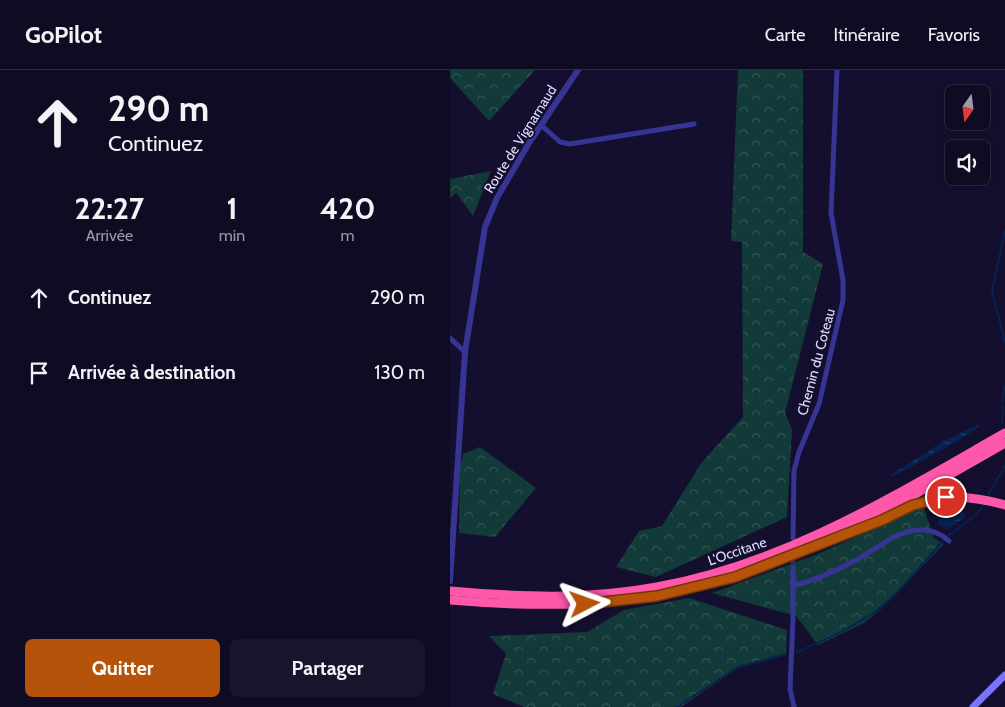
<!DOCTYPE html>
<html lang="fr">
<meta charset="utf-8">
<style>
:root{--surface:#0f0b23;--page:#18142b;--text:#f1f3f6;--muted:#9b9ba6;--line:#2f2b41;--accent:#b45309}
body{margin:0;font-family:Cabin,sans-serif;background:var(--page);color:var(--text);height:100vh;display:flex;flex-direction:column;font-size:19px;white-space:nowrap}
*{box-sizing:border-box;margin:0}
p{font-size:16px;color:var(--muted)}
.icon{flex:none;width:28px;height:28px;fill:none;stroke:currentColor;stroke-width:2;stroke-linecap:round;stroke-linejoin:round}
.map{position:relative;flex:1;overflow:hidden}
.sheet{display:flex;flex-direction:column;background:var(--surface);width:450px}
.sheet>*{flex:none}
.hud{background:#0f0b23;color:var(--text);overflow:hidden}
.needle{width:32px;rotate:194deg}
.controls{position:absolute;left:495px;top:15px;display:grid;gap:10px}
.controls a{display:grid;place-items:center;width:45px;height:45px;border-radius:8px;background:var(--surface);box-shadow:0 2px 12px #0003,0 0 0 1px var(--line);font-size:25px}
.pin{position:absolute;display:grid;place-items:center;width:42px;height:42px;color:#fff;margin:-21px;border:2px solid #fff;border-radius:50%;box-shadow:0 1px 5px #0007}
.me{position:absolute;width:55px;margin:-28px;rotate:86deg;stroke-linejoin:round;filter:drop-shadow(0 0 4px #0008)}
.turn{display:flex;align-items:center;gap:18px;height:105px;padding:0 25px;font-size:22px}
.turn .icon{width:65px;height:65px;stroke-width:2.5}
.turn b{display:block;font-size:35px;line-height:42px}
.eta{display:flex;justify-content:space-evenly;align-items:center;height:85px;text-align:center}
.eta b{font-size:30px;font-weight:700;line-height:35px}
.primary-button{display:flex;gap:10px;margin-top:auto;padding:10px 25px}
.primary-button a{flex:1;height:58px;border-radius:8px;background:var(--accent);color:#fff;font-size:20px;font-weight:700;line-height:58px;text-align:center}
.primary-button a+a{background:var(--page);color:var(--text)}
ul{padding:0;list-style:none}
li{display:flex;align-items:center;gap:15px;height:75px;padding:0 25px}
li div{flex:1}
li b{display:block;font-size:19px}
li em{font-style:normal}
header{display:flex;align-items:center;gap:30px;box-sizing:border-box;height:70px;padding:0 25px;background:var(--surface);border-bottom:1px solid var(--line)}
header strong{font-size:24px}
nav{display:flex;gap:28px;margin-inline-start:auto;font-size:18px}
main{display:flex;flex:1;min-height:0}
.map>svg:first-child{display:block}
.forest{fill:url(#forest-crowns)}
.water{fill:url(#water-ripples)}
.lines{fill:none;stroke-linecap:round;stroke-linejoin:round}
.stream{stroke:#052252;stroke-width:2}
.minor-tunnel{stroke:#332e4e;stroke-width:5;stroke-dasharray:5 2.5;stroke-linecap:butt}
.minor{stroke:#373593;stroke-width:5}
.tertiary{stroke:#373593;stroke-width:6}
.secondary{stroke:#7674ff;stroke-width:7}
.motorway{stroke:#ff58aa;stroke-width:9}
.route-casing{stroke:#753606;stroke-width:12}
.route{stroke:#b45309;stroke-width:9}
.labels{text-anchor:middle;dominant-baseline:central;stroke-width:4;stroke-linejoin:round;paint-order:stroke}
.street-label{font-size:14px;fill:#e1ddff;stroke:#140f2f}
</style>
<header>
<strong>GoPilot</strong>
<nav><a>Carte</a><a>Itinéraire</a><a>Favoris</a></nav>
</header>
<main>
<section class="sheet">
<div class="hud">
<div class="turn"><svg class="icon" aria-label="ahead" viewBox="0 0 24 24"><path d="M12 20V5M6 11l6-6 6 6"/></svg><div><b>290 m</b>Continuez</div></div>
</div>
<div class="eta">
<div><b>22:27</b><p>Arrivée</p></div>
<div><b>1</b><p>min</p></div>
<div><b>420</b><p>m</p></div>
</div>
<ul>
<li><svg class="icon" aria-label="ahead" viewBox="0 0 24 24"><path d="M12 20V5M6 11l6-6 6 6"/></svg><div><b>Continuez</b></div><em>290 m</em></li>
<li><svg class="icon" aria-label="arrive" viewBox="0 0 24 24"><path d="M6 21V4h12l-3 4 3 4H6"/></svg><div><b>Arrivée à destination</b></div><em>130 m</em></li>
</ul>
<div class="primary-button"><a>Quitter</a><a>Partager</a></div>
</section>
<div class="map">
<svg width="555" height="637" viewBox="0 0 555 637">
<defs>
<pattern id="forest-crowns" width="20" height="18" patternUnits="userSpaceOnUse" patternTransform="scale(1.25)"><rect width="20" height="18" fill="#113a38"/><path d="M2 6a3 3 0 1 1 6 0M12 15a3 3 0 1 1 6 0" fill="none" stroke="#335656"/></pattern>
<pattern id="water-ripples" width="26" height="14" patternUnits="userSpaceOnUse" patternTransform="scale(1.25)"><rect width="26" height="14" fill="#052252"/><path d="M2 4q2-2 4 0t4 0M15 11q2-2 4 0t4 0" fill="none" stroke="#29426c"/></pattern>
</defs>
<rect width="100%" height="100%" fill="#140f2f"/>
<g class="forest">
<polygon points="0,0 85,0 39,51 0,8"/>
<polygon points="288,0 353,0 353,182 373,194 335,343 342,360 337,447 206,507 166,497 189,461 212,456 252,392 293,347 292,172 281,171"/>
<polygon points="41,101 23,146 6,123 0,128 0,109"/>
<polygon points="30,377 86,418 45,467 9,463 10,396 13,384"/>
<polygon points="473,436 484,468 494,474 431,539 414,553 368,575 346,546 262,523 368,484"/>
<polygon points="239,528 337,560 336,585 288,598 231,637 74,637 43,624 56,584 39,566 137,562 174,540"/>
</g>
<g class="water">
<path d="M 528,355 L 529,357 C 502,375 472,391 442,407 L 441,405 L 494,371 Z"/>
<polygon points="512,440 515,444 514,448 498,459 486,454 489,452 488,450 498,442"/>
</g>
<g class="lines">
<g class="stream">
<polyline points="555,161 542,221 555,272"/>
<polyline points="552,332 555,316"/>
<polyline points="552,353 553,337"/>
<polyline points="538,425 555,396"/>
<polyline points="498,466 526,445 533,435"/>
<path d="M 347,582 C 373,571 402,558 426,541 C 451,522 472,494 493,471"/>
<polyline points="227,637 288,597 336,584"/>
</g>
<polyline class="minor-tunnel" points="343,482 343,497"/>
<g class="minor">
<polyline points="91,55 110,72 120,74 244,54"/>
<polyline points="0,268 15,282"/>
<polyline points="343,468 344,401 349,382 369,334 393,230 393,210 381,143 387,0"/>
<polyline points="343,497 343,549 340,619 344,637"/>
<path d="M 343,516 C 366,510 388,500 410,488 C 427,478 447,461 468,460 C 480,459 490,463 499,471"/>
</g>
<polyline class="tertiary" points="0,511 15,282 35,157 47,128 79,73 128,0"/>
<polyline class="secondary" points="523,637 555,605"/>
<g class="motorway">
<path d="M 420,454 C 435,449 448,441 463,435 C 493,423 524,426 555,435"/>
<path d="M 0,521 C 70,527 138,530 207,517 C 335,494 444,426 555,363"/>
<path d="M 0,530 C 59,535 118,537 177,530 C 317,513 436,441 555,373"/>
</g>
</g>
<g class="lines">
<g class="route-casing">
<polyline id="route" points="135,534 207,526 285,507 432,450 463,435 496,427"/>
</g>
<use href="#route" class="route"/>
</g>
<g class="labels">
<g class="street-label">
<text transform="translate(70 69) rotate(-58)">Route de Vignarnaud</text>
<text transform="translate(366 292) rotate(-75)">Chemin du Coteau</text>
<text transform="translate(287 481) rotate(-19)">L'Occitane</text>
</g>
</g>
</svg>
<div class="controls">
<a><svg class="needle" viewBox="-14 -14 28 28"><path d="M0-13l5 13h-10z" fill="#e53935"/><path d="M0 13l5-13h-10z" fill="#9b9ba6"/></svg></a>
<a><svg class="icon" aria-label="sound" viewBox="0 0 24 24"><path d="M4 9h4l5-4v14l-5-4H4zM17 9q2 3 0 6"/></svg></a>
</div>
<div class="pin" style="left:496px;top:427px;background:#d93025"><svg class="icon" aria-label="arrive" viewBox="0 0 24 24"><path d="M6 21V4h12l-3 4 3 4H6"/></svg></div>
<svg class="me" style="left:135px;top:534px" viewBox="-20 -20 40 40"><path d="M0-17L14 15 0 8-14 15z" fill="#b45309" stroke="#fff" stroke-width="4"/></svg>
</div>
</main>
